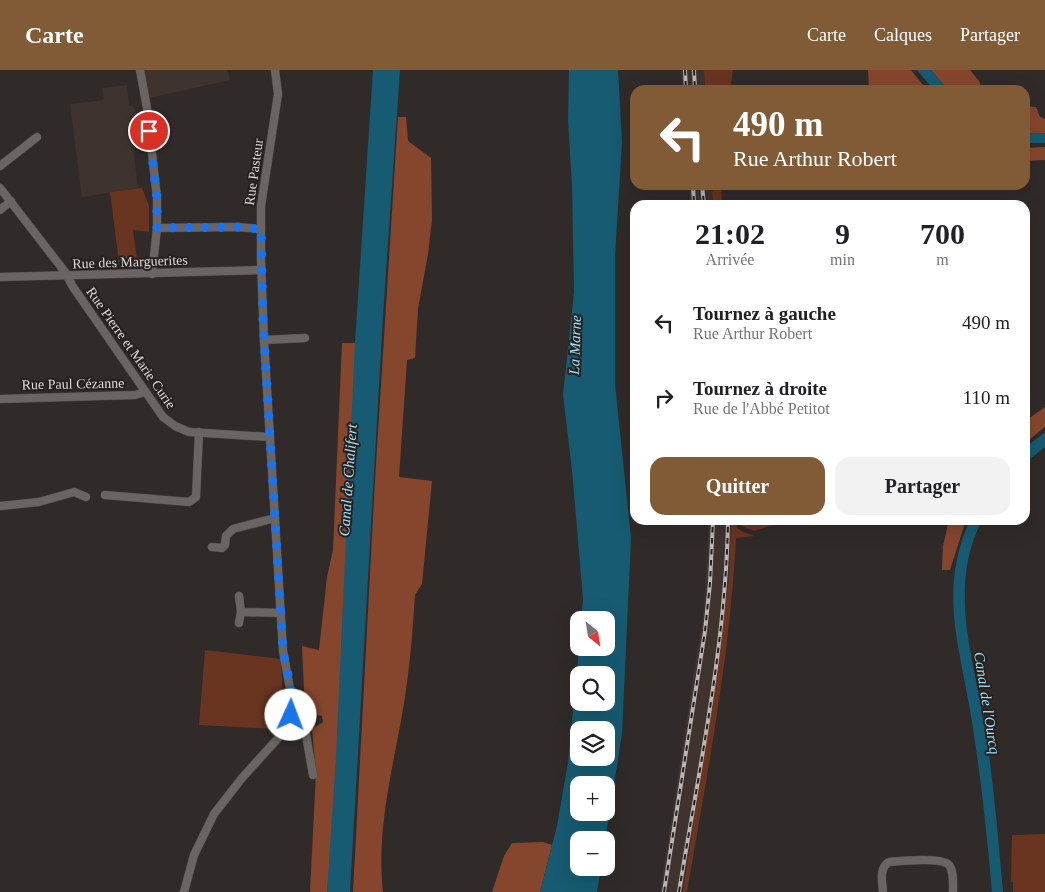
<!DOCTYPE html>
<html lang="fr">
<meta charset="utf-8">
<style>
:root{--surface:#fff;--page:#f2f2f2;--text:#202124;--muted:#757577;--accent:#815a36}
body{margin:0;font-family:"Times New Roman",serif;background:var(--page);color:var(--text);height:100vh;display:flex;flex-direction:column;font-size:19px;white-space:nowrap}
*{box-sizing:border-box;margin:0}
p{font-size:16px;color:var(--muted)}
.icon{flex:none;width:28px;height:28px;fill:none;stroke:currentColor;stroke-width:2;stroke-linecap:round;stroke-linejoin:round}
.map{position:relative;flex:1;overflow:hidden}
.sheet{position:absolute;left:630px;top:130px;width:400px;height:325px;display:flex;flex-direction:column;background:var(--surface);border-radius:15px;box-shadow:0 5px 20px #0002}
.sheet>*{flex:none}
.hud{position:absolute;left:630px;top:15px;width:400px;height:105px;border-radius:15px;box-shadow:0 5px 20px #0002;background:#815a36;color:#fff;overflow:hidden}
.needle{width:32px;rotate:150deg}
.buttons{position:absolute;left:570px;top:541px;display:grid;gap:10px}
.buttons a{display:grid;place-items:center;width:45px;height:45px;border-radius:10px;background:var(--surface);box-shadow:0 5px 20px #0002;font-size:25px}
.pin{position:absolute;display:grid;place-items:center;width:42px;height:42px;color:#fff;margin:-21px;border:2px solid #fff;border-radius:50%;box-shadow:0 1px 5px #0007}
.me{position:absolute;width:55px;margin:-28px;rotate:2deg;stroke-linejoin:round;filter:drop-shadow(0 0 4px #0008)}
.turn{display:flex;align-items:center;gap:18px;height:105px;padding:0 20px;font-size:22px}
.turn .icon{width:65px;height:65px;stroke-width:2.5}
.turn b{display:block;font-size:35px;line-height:42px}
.eta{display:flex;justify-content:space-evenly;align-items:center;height:85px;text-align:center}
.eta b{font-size:30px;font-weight:700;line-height:35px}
.button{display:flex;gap:10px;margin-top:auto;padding:10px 20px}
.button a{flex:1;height:58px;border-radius:15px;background:var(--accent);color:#fff;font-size:20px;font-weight:700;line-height:58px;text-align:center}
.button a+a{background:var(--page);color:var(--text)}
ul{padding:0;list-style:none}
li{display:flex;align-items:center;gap:15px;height:75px;padding:0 20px}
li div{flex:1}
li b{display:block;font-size:19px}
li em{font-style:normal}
header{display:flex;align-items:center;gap:30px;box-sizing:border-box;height:70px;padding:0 25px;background:var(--accent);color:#fff}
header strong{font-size:24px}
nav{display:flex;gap:28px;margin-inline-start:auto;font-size:18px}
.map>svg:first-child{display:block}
.built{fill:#3e332f}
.green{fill:#693420}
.forest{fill:#85462d}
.water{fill:#165b71;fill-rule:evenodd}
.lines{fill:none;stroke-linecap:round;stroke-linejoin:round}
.minor-casing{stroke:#4c4746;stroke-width:9}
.minor{stroke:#6a6563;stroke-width:8}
.rail-casing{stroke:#bab6b5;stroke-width:4}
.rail{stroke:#26211f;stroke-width:2;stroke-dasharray:5.5;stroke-linecap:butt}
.route{stroke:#1a73e8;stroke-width:9;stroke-dasharray:0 16.2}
.labels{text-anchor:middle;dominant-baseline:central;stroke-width:4;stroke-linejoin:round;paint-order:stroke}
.street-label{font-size:14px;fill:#dfdbda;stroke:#26211f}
.water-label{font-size:15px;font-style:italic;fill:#a2e2fc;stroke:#26211f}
</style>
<header>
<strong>Carte</strong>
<nav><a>Carte</a><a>Calques</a><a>Partager</a></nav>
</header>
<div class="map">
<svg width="1045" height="822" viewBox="0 0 1045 822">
<rect width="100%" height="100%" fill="#302b29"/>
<g class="built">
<polygon points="145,0 227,0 230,10 149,28"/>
<polygon points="681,0 704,0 705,20 682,20"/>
<polygon points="127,15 129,36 133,36 137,44 138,52 136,60 131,61 138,118 82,127 70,34 104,30 102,18"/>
<polygon points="689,115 712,115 713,135 690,135"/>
<polygon points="709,450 731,450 729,509 683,822 660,822 704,538"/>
</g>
<g class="green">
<polygon points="704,0 733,0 730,20 705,20"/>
<polygon points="712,115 721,115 722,135 713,135"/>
<polygon points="142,118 149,136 149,162 133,160 137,189 119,192 110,122"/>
<path d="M 731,450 L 736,450 L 737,458 L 743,462 L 755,466 L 736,468 C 730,587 707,705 687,822 L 683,822 L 729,509 Z"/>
<polygon points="740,450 791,450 754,461 742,456"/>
<polygon points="205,580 281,589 283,628 278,643 276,659 199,655"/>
<polygon points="1045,764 1045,822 1013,822 1013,812 1011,812 1012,765"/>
</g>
<g class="forest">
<polygon points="868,0 911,0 927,20 869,20"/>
<polygon points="931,0 970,0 979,11 983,20 948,20"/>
<polygon points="1025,36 1036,37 1040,47 1045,49 1045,63 1025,64"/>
<path d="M 398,47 L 406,47 L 408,71 L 431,88 L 432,149 L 428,184 L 418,239 L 415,288 L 407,290 L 399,407 L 432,411 L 422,514 L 415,525 C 413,554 411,584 407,613 C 398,682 375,751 383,822 L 353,822 L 375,410 Z"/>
<polygon points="1045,77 1045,90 1025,91 1025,78"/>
<polygon points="342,273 358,273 336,736 327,822 310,822 316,702 312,659 323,652 322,646 305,642 302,576 319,580 327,507 333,480"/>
<polygon points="1045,337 1045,357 1025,373 1025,351"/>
<polygon points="949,450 966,450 950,500 942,500 943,476"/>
<polygon points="543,772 552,775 540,822 492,822 504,786 512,773"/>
</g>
<g class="water">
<polygon points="373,0 400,0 383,246 350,822 327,822 336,685 355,272"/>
<path d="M 569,0 L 618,0 L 622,72 L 615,186 L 615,314 L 631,468 L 622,664 L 605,770 L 579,770 L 579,798 L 601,798 L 597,822 L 540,822 L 557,756 L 568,692 L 579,578 L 606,578 L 606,550 L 581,550 L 583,529 L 572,400 L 563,325 L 574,222 L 572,116 L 568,50 ZM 579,605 L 606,605 L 606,632 L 579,632 ZM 579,660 L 606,660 L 606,688 L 579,688 ZM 579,715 L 606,715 L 606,742 L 579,742 Z"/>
<polygon points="917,0 931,0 948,20 934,20"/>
<polygon points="1045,63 1045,73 1025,73 1025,64"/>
<polygon points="1045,362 1045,377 1025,393 1025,378"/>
<path d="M 970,450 L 982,450 C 947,519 974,588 985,659 C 994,713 998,768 1003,822 L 992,822 C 987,765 981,708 972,652 C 961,579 937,522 970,450 Z"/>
</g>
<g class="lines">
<g class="minor-casing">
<g id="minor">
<polyline points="140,0 147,38 157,128 157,158 152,204"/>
<polyline points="0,96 37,67"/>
<polyline points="0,118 65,202 73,217 163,347 175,356 189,362 270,367"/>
<polyline points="0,140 11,131"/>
<polyline points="157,158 237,157 261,159"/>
<polyline points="0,207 261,200"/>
<polyline points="264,270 305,268"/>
<polyline points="0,329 135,325 145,322"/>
<polyline points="105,425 189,432 196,427 199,362"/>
<polyline points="0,436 39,432 74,422 86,427"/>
<polyline points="212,477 222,478 225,475 226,466 233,459 275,448"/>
<polyline points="239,526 241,542 281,543"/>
<polyline points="239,553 241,542"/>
<polyline points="293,638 299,643 305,659 313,705"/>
<polyline points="184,822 194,785 214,744 242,708 281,665 289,650 293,635 283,581 264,270 261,191 261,136 278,24 275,0"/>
<path d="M 883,822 C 882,811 879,798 889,792 C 901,791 941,787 949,795 C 954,801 953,814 953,822"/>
</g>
</g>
<use href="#minor" class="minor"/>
<g class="rail-casing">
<g id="rail">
<polyline points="685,0 686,20"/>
<polyline points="694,0 695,20"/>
<polyline points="693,115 694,135"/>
<polyline points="702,115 704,135"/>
<polyline points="664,822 705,561 710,513 713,450"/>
<path d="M 679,822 C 699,699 726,575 728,450"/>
</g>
</g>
<use href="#rail" class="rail"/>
</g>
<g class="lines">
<polyline class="route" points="149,61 157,128 157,158 237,157 261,159 263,250 270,367 283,581 293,628 291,645"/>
</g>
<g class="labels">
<g class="street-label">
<text transform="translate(254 102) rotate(-82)">Rue Pasteur</text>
<text transform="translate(130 192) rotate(-2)">Rue des Marguerites</text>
<text transform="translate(131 278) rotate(55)">Rue Pierre et Marie Curie</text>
<text transform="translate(73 314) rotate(-1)">Rue Paul Cézanne</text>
</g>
<g class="water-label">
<text transform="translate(575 275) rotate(-88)">La Marne</text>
<text transform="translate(348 410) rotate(-86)">Canal de Chalifert</text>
<text transform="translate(987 633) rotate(81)">Canal de l'Ourcq</text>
</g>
</g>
</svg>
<div class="buttons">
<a><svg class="needle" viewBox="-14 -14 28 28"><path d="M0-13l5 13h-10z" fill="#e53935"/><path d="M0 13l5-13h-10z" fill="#757577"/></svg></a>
<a><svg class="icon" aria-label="search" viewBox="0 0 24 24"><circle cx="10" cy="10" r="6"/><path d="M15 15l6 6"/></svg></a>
<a><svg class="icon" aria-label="layers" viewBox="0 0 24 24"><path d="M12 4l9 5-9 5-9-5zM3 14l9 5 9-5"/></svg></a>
<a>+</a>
<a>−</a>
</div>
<div class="pin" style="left:149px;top:61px;background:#d93025"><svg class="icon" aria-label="arrive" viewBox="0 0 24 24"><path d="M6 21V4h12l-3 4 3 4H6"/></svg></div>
<svg class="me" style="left:291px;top:645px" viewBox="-20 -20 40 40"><circle r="19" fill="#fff"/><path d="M0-13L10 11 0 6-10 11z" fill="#1a73e8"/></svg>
<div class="hud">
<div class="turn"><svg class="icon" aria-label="left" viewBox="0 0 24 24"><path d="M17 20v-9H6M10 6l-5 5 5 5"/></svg><div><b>490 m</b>Rue Arthur Robert</div></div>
</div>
<section class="sheet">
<div class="eta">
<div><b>21:02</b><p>Arrivée</p></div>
<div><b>9</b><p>min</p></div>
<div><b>700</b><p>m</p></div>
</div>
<ul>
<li><svg class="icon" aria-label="left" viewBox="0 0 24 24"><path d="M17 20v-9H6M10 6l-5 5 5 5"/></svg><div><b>Tournez à gauche</b><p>Rue Arthur Robert</p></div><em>490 m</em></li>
<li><svg class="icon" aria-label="right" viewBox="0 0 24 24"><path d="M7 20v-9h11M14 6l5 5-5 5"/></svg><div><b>Tournez à droite</b><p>Rue de l'Abbé Petitot</p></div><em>110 m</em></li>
</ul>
<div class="button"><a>Quitter</a><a>Partager</a></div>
</section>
</div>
